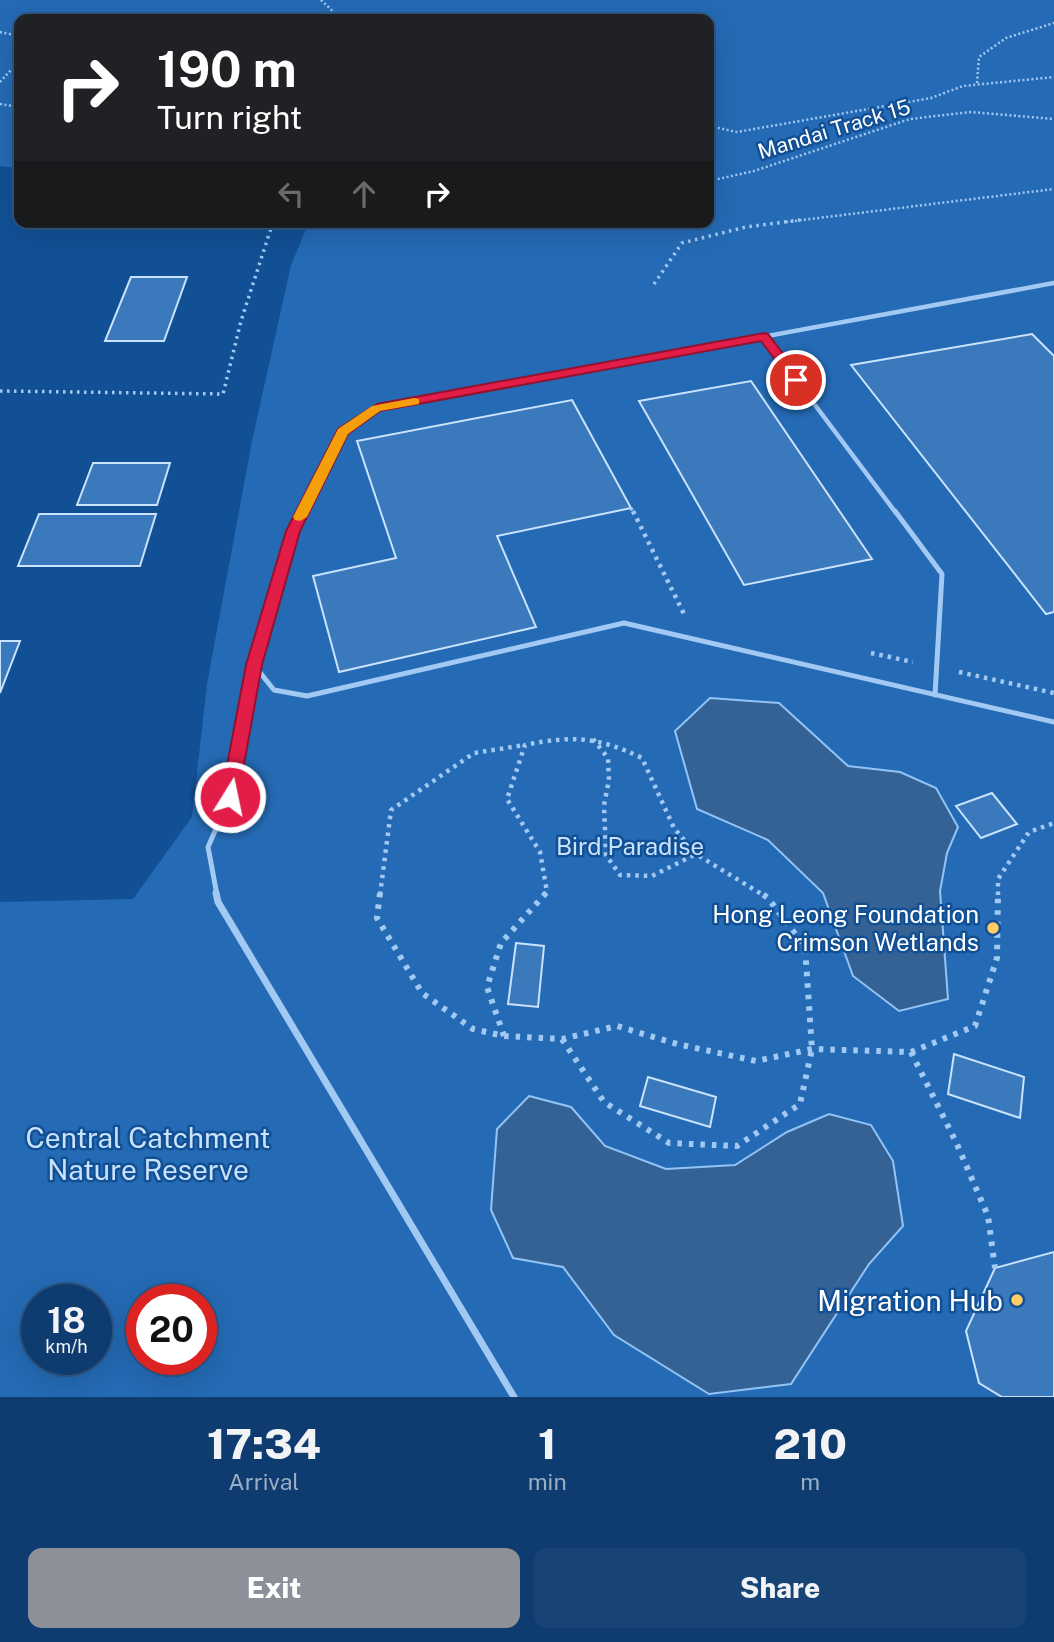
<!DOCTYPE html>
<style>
:root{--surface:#0e3c70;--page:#174375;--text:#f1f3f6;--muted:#9badc3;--line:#2e5683;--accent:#8c9099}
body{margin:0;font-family:"Public Sans",sans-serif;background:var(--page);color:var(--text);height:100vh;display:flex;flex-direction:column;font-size:26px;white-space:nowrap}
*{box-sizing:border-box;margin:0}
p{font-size:23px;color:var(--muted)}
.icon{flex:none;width:38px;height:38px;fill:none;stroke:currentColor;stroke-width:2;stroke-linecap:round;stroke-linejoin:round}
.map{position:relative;height:1397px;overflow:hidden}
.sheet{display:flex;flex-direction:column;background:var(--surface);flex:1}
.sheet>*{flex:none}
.hud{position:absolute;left:14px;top:14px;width:700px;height:214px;border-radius:14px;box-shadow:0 7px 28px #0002,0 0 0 2px var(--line);background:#202124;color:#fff;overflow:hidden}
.speed{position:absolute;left:21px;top:1284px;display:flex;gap:14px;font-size:35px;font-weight:700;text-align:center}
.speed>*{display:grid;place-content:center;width:91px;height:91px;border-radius:50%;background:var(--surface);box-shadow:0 7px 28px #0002,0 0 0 2px var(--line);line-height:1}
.speed small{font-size:18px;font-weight:400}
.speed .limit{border:10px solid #d22;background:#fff;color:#111}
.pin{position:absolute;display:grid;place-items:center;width:60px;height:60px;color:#fff;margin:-30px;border:4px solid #fff;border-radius:50%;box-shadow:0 2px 7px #0007}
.me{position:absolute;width:77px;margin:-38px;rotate:10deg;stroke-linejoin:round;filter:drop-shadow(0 0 5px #0008)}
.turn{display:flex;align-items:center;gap:24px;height:147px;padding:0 28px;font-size:32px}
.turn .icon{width:91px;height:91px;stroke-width:2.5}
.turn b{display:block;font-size:49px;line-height:60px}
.lanes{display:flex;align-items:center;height:66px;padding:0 28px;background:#0003;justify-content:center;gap:35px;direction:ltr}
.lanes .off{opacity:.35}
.eta{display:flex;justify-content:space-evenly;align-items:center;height:119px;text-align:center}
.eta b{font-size:42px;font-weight:800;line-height:49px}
.button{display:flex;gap:14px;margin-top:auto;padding:14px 28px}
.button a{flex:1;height:80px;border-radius:14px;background:var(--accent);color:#fff;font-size:28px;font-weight:800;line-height:80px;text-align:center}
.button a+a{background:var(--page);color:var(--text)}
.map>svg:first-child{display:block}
.green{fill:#246ab4;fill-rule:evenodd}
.water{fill:#356294;stroke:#93c4f6;stroke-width:2}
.building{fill:#3b79bd;stroke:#c9e2fd;stroke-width:2}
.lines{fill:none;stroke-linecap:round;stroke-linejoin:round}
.path-far3{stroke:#a2c9f3;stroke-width:2.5;stroke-dasharray:2 2.5;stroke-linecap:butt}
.path-far2{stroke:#a2c9f3;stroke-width:3.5;stroke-dasharray:2.5 4.5;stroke-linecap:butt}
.path-far1{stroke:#a2c9f3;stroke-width:4.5;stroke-dasharray:3.5 5;stroke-linecap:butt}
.path{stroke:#a2c9f3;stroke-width:6;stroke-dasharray:4.5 7;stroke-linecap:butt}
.lane-far2{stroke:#a2c9f3;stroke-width:4.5}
.lane-far1{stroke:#a2c9f3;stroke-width:5}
.lane{stroke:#a2c9f3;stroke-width:7}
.route{fill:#e11d48;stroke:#92132f;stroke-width:2}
.slow{fill:#f59e0b}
.poi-dot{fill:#ffcd63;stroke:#125095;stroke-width:2.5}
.labels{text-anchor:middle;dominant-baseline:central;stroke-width:5;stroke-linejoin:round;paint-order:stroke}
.far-street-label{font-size:21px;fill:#fff;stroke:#125095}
.park-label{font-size:24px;fill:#c9e2fd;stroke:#125095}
.poi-label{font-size:24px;fill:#fff;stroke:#125095;text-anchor:end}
.near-park-label{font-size:28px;fill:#c9e2fd;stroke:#125095}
.near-poi-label{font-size:28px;fill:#fff;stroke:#125095;text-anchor:end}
</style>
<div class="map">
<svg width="1054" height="1397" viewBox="0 0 1054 1397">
<rect width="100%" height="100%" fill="#125095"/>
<path class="green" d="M 0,0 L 1054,0 L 1054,1397 L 0,1397 L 0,902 L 133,899 L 192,817 L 207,684 L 252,441 L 291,265 L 309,222 L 709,222 L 709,19 L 19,19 L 19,168 L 0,166 ZM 37,1300 L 96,1300 L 96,1360 L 37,1360 ZM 142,1300 L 201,1300 L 201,1360 L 142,1360 Z"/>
<g class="water">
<polygon points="710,698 779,703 848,766 900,772 936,788 958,827 947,853 940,891 948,999 899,1011 853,976 823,893 768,840 697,809 675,731"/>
<polygon points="529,1096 571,1107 605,1146 666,1169 735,1165 787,1132 829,1114 871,1125 893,1161 903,1226 869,1264 791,1384 709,1394 614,1335 563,1267 513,1258 491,1210 497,1129"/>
</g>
<g class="building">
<polygon points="131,277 187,277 164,341 105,341"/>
<polygon points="1032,334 1054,356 1054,612 1046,614 851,365"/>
<polygon points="751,381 872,559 744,585 639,401"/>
<polygon points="572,400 631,508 497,536 536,627 339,672 313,576 396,558 357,441"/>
<polygon points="93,463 170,463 157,505 77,505"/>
<polygon points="39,514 156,514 140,566 18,566"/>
<polygon points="0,641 20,641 0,693"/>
<polygon points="992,793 1017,824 981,838 956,806"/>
<polygon points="516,943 544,946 538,1007 508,1004"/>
<polygon points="954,1054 1024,1077 1020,1118 948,1094"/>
<polygon points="648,1077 716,1097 710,1127 640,1106"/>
<polygon points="1054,1252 1054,1397 1002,1397 979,1383 966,1331 995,1268"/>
</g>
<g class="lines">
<g class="path-far3">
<polyline points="321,0 341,19"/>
<polyline points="0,32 19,36"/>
<polyline points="0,82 11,70 19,67"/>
<polyline points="977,83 979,57 1006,38 1054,23"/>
<polyline points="0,104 19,107"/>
<polyline points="709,126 737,132 931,98 963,86 1054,77"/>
<polyline points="709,181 754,171 910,119 971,112 1054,119"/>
<polyline points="786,222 1054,189"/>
</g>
<g class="path-far2">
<polyline points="654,284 682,243 746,227 800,220"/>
<polyline points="0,391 223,394 241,321 273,222"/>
<polyline points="631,508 633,513"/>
</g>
<g class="path-far1">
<polyline points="633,511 684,614"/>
<polyline points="871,653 913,662"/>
<polyline points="959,672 1054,693"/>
<polyline points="593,739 608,758 609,780 604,805 606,855 620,875 652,876 696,854"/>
<polyline points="380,895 391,810 474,753 525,745"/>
<path d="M 544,895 L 547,892 L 540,852 L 507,799 L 525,745 C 573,735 598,737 642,758 L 674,828 L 696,854 L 763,895"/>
<polyline points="998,895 998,879 1029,832 1054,823"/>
</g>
<g class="path">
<polyline points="380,893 377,918 422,993 473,1029 504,1036 562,1039 617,1026 677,1044 756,1061 812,1049 911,1052 975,1026 997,958 998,893"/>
<polyline points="504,1036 487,987 501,943 546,893"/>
<polyline points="562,1039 604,1102 669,1143 737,1146 800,1104 812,1049 805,947 768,898 761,893"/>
<polyline points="911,1052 956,1142 988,1216 995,1268"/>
</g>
<g class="lane-far2">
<polyline points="764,337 896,513"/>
<polyline points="302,513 342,432 377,408 1054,283"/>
</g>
<g class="lane-far1">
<polyline points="303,511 293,531 254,665 274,690 307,696 624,623 1054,722"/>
<polyline points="895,511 942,574 935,695"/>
<polyline points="217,895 208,847 230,797 254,665"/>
</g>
<polyline class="lane" points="216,893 218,902 514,1397"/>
</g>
<polygon class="route" points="764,333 768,334 801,377 801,382 792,382 761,341 380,411 348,434 300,531 262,665 238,797 236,802 224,802 221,797 246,665 286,531 338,429 377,404"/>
<polygon class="slow" points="414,398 419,399 419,404 380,411 348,434 307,517 300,521 295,520 293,517 338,429 372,406"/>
<g class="poi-dot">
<circle cx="993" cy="928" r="7"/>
<circle cx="1017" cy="1300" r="7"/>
</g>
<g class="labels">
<g class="far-street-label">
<text transform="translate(834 129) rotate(-17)">Mandai Track 15</text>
</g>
<g class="park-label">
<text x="630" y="846">Bird Paradise</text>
</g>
<g class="poi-label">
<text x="979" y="914">Hong Leong Foundation<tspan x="979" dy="28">Crimson Wetlands</tspan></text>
</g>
<g class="near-park-label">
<text x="148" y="1137">Central Catchment<tspan x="148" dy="32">Nature Reserve</tspan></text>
</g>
<g class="near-poi-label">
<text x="1003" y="1300">Migration Hub</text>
</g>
</g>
</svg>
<div class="speed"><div>18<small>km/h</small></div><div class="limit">20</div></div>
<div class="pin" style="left:796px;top:380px;background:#d93025"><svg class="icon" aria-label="arrive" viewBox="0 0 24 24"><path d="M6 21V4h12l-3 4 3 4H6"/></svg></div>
<svg class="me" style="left:230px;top:797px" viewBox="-20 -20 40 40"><circle r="17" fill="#e11d48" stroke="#fff" stroke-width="3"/><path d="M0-11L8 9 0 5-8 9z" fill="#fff"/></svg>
<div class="hud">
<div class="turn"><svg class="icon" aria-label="right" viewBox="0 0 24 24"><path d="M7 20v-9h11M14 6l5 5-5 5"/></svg><div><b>190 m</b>Turn right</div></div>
<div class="lanes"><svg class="icon off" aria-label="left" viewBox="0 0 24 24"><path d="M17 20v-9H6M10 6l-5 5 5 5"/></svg><svg class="icon off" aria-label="ahead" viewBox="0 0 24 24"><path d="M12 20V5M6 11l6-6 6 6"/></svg><svg class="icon" aria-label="right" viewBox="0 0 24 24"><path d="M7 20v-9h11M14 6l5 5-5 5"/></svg></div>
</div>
</div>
<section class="sheet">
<div class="eta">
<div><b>17:34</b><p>Arrival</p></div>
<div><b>1</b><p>min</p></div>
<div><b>210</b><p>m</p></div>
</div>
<div class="button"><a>Exit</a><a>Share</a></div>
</section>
